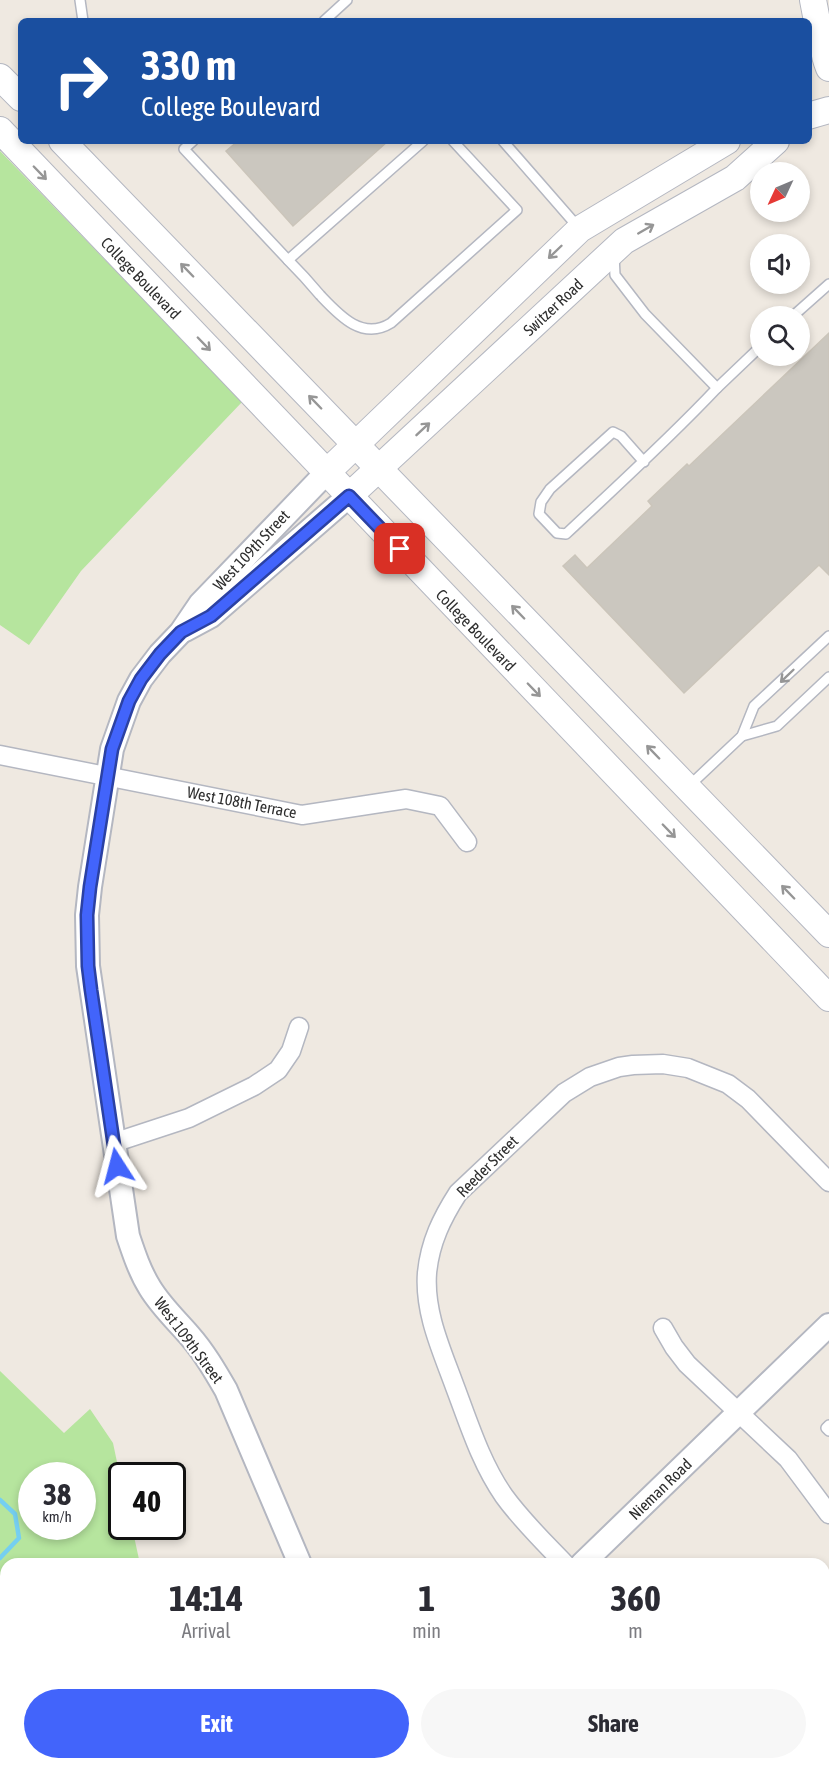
<!DOCTYPE html>
<style>
:root{--surface:#fff;--page:#f7f7f7;--text:#2b2b33;--muted:#7c7c81;--accent:#4264fb}
body{margin:0;font-family:"Asap Condensed",sans-serif;background:var(--page);color:var(--text);height:100vh;display:flex;flex-direction:column;font-size:22px;white-space:nowrap}
*{box-sizing:border-box;margin:0}
p{font-size:20px;color:var(--muted)}
.icon{flex:none;width:33px;height:33px;fill:none;stroke:currentColor;stroke-width:2;stroke-linecap:round;stroke-linejoin:round}
.map{position:relative;flex:1;overflow:hidden}
.drawer{position:absolute;left:0px;top:1558px;width:830px;height:212px;display:flex;flex-direction:column;background:var(--surface);border-radius:18px 18px 0 0;box-shadow:0 3px 9px #0003}
.drawer>*{flex:none}
.banner{position:absolute;left:18px;top:18px;width:794px;height:126px;border-radius:9px;box-shadow:0 3px 9px #0003;background:#1a4fa0;color:#fff;overflow:hidden}
.needle{width:39px;rotate:226deg}
.controls{position:absolute;left:750px;top:162px;display:grid;gap:12px}
.controls a{display:grid;place-items:center;width:60px;height:60px;border-radius:50%;background:var(--surface);box-shadow:0 3px 9px #0003;font-size:30px}
.speed{position:absolute;left:18px;top:1462px;display:flex;gap:12px;font-size:30px;font-weight:700;text-align:center}
.speed>*{display:grid;place-content:center;width:78px;height:78px;border-radius:50%;background:var(--surface);box-shadow:0 3px 9px #0003;line-height:1}
.speed small{font-size:15px;font-weight:400}
.speed .limit{border:3px solid #111;border-radius:9px;background:#fff;color:#111}
.pin{position:absolute;display:grid;place-items:center;width:51px;height:51px;color:#fff;margin:-26px;border-radius:12px;box-shadow:0 3px 9px #0006}
.me{position:absolute;width:66px;margin:-33px;rotate:351deg;stroke-linejoin:round;filter:drop-shadow(0 0 4px #0008)}
.turn{display:flex;align-items:center;gap:21px;height:126px;padding:0 24px;font-size:27px}
.turn .icon{width:78px;height:78px;stroke-width:2.5}
.turn b{display:block;font-size:42px;line-height:51px}
.eta{display:flex;justify-content:space-evenly;align-items:center;height:102px;text-align:center}
.eta b{font-size:36px;font-weight:700;line-height:42px}
.button{display:flex;gap:12px;margin-top:auto;padding:12px 24px}
.button a{flex:1;height:69px;border-radius:36px;background:var(--accent);color:#fff;font-size:24px;font-weight:700;line-height:69px;text-align:center}
.button a+a{background:var(--page);color:var(--text)}
.map>svg:first-child{display:block}
.green{fill:#b6e59e;fill-rule:evenodd}
.lines{fill:none;stroke-linecap:round;stroke-linejoin:round}
.stream{stroke:#75cff0;stroke-width:4.5}
.building{fill:#cbc7bf;stroke:#cbc5ba;stroke-width:1.5}
.service-casing{stroke:#b4b7c1;stroke-width:12}
.minor-casing{stroke:#b4b7c1;stroke-width:21}
.tertiary-casing{stroke:#b4b7c1;stroke-width:26}
.secondary-casing{stroke:#b4b7c1;stroke-width:28}
.service{stroke:#fff;stroke-width:9}
.minor{stroke:#fff;stroke-width:18}
.tertiary{stroke:#fff;stroke-width:22}
.secondary{stroke:#fff;stroke-width:26}
.oneway{stroke:#969696}
.route-casing{stroke:#2b41a3;stroke-width:15}
.route{stroke:#4264fb;stroke-width:10}
.labels{text-anchor:middle;dominant-baseline:central;stroke-width:4.5;stroke-linejoin:round;paint-order:stroke}
.street-label{font-size:16px;fill:#2e2e2e;stroke:#fff}
</style>
<div class="map">
<svg width="829" height="1769" viewBox="0 0 829 1769">
<rect width="100%" height="100%" fill="#efe9e1"/>
<g class="green">
<polygon points="0,151 242,402 81,571 29,645 0,625"/>
<path d="M 0,1371 L 64,1433 L 90,1409 L 113,1443 L 121,1481 L 122,1527 L 132,1527 L 140,1564 L 6,1564 L 6,1725 L 0,1731 ZM 32,1476 L 82,1476 L 82,1527 L 32,1527 Z"/>
</g>
<g class="lines">
<polyline class="stream" points="0,1500 15,1514 19,1538 0,1558"/>
</g>
<g class="building">
<polygon points="238,141 388,141 293,226 226,151"/>
<polygon points="829,333 829,575 819,565 684,693 563,566 575,555 587,568 652,506 648,501 687,464 689,466"/>
</g>
<g class="lines">
<g class="service-casing">
<g id="service">
<polyline points="80,0 83,21"/>
<polyline points="324,21 347,0"/>
<polyline points="193,141 184,149 288,260 423,141"/>
<polyline points="503,141 578,227"/>
<polyline points="614,255 615,275 645,314 717,388 760,347"/>
<path d="M 288,260 C 299,271 310,283 320,295 C 339,315 362,341 391,323 L 517,210 L 453,141"/>
<polyline points="793,316 829,284"/>
<path d="M 644,462 L 621,436 L 613,432 L 550,489 L 541,502 L 539,514 L 557,533 L 566,534 C 617,486 669,439 717,388"/>
<polyline points="742,736 777,726 829,677"/>
<polyline points="689,786 742,736 754,706 829,636"/>
<polyline points="829,1425 826,1428 829,1431"/>
</g>
</g>
<g class="minor-casing">
<g id="minor">
<polyline points="0,755 302,815 406,799 440,806 467,842"/>
<polyline points="113,1143 189,1118 254,1086 278,1070 291,1051 299,1027"/>
<polyline points="663,1328 674,1347 687,1364 788,1459 829,1514"/>
<path d="M 565,1564 C 544,1542 522,1521 504,1496 C 481,1463 469,1424 455,1387 C 442,1351 424,1313 427,1273 C 430,1242 442,1218 458,1193 L 564,1093 L 590,1077 L 619,1067 L 633,1065 L 663,1064 L 688,1068 L 728,1084 L 748,1099 L 829,1182"/>
<polyline points="691,1769 697,1764"/>
</g>
</g>
<g class="tertiary-casing">
<g id="tertiary">
<polyline points="185,630 211,616 349,496"/>
<path d="M 300,1564 L 226,1390 C 215,1371 204,1352 189,1335 C 176,1320 161,1306 150,1288 C 140,1272 134,1254 128,1236 L 88,966 L 87,915 L 90,887 L 112,749 L 129,701 L 141,679 L 160,654 L 181,632 L 200,604 L 326,473"/>
<polyline points="582,1564 829,1325"/>
<polyline points="749,1764 753,1769"/>
<polyline points="387,1769 391,1764"/>
</g>
</g>
<g class="secondary-casing">
<g id="secondary">
<polyline points="813,0 817,21 825,38"/>
<path d="M 829,28 C 822,44 823,53 829,68"/>
<polyline points="0,77 21,98"/>
<polyline points="808,116 829,110"/>
<polyline points="0,130 829,998"/>
<polyline points="62,141 829,934"/>
<polyline points="326,473 580,229 727,141"/>
<polyline points="349,496 624,241 735,178 776,141"/>
</g>
</g>
<use href="#service" class="service"/>
<use href="#minor" class="minor"/>
<use href="#tertiary" class="tertiary"/>
<use href="#secondary" class="secondary"/>
</g>
<defs><path id="oneway-shaft" d="M-6 0H5M1.5-3L5.5 0L1.5 3" fill="none" stroke-width="1.6" stroke-linecap="round" stroke-linejoin="round" transform="scale(1.5)"/></defs>
<g class="oneway">
<use href="#oneway-shaft" transform="translate(40 173) rotate(46)"/>
<use href="#oneway-shaft" transform="translate(646 229) rotate(-30)"/>
<use href="#oneway-shaft" transform="translate(555 252) rotate(136)"/>
<use href="#oneway-shaft" transform="translate(187 270) rotate(-134)"/>
<use href="#oneway-shaft" transform="translate(204 344) rotate(46)"/>
<use href="#oneway-shaft" transform="translate(315 402) rotate(-134)"/>
<use href="#oneway-shaft" transform="translate(423 429) rotate(-43)"/>
<use href="#oneway-shaft" transform="translate(518 612) rotate(-134)"/>
<use href="#oneway-shaft" transform="translate(787 676) rotate(136)"/>
<use href="#oneway-shaft" transform="translate(534 690) rotate(46)"/>
<use href="#oneway-shaft" transform="translate(653 752) rotate(-134)"/>
<use href="#oneway-shaft" transform="translate(669 831) rotate(46)"/>
<use href="#oneway-shaft" transform="translate(788 892) rotate(-134)"/>
</g>
<g class="lines">
<g class="route-casing">
<polyline id="route" points="117,1166 91,990 88,966 87,915 90,887 112,749 129,701 141,679 160,654 181,632 211,616 349,496 400,549"/>
</g>
<use href="#route" class="route"/>
</g>
<g class="labels">
<g class="street-label">
<text transform="translate(141 278) rotate(46)">College Boulevard</text>
<text transform="translate(553 307) rotate(-43)">Switzer Road</text>
<text transform="translate(251 550) rotate(-47)">West 109th Street</text>
<text transform="translate(476 630) rotate(46)">College Boulevard</text>
<text transform="translate(242 802) rotate(11)">West 108th Terrace</text>
<text transform="translate(487 1166) rotate(-45)">Reeder Street</text>
<text transform="translate(189 1340) rotate(53)">West 109th Street</text>
<text transform="translate(660 1489) rotate(-44)">Nieman Road</text>
</g>
</g>
</svg>
<div class="controls">
<a><svg class="needle" viewBox="-14 -14 28 28"><path d="M0-13l5 13h-10z" fill="#e53935"/><path d="M0 13l5-13h-10z" fill="#7c7c81"/></svg></a>
<a><svg class="icon" aria-label="sound" viewBox="0 0 24 24"><path d="M4 9h4l5-4v14l-5-4H4zM17 9q2 3 0 6"/></svg></a>
<a><svg class="icon" aria-label="search" viewBox="0 0 24 24"><circle cx="10" cy="10" r="6"/><path d="M15 15l6 6"/></svg></a>
</div>
<div class="speed"><div>38<small>km/h</small></div><div class="limit">40</div></div>
<div class="pin" style="left:400px;top:549px;background:#d93025"><svg class="icon" aria-label="arrive" viewBox="0 0 24 24"><path d="M6 21V4h12l-3 4 3 4H6"/></svg></div>
<svg class="me" style="left:117px;top:1166px" viewBox="-20 -20 40 40"><path d="M0-17L14 15 0 8-14 15z" fill="#4264fb" stroke="#fff" stroke-width="4"/></svg>
<div class="banner">
<div class="turn"><svg class="icon" aria-label="right" viewBox="0 0 24 24"><path d="M7 20v-9h11M14 6l5 5-5 5"/></svg><div><b>330 m</b>College Boulevard</div></div>
</div>
<section class="drawer">
<div class="eta">
<div><b>14:14</b><p>Arrival</p></div>
<div><b>1</b><p>min</p></div>
<div><b>360</b><p>m</p></div>
</div>
<div class="button"><a>Exit</a><a>Share</a></div>
</section>
</div>
